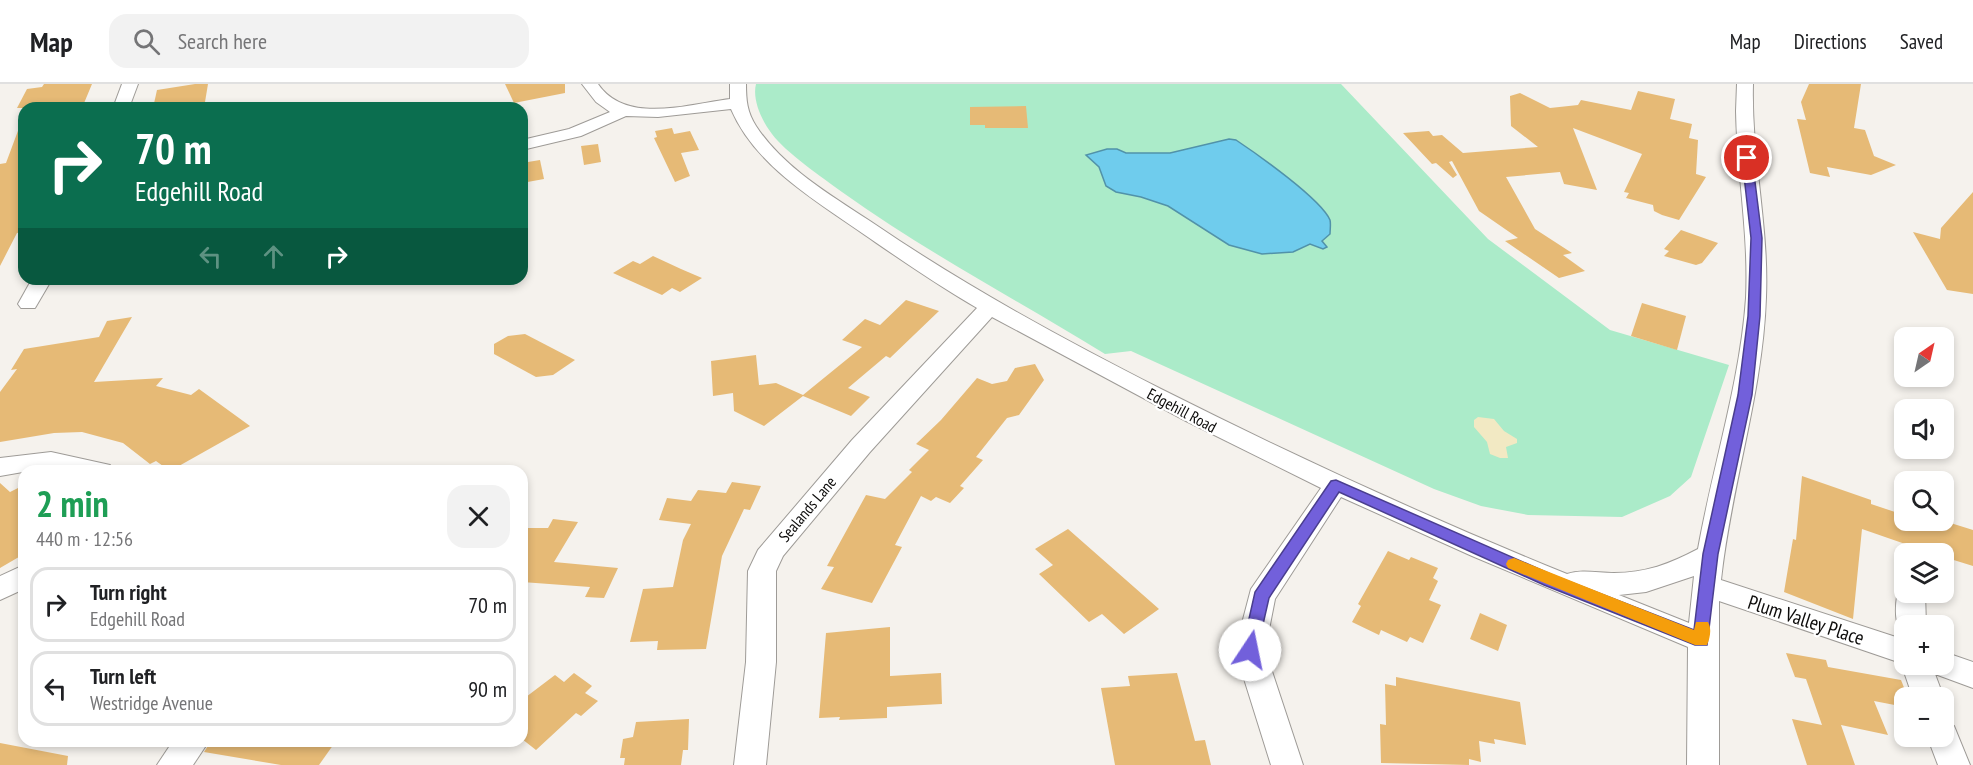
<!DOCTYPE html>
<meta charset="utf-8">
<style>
:root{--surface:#fff;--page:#f2f2f2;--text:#202124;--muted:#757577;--line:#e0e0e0}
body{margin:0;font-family:"PT Sans Narrow",sans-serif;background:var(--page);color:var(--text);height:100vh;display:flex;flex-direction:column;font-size:22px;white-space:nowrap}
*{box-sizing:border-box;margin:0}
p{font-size:20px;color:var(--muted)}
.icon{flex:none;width:33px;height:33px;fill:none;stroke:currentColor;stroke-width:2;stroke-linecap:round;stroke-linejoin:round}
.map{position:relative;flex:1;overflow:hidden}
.side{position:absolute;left:18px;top:381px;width:510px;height:282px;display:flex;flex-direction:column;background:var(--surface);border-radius:18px;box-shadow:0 3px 9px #0003}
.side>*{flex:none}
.top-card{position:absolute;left:18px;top:18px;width:510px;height:183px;border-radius:18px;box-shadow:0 3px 9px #0003;background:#0b6e4f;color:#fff;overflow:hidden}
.needle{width:39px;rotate:34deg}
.fabs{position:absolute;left:1894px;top:243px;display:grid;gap:12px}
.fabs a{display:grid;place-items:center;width:60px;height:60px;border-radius:12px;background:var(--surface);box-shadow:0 3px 9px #0003;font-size:30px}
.pin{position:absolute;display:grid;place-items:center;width:51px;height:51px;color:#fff;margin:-26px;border:3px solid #fff;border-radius:50%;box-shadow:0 2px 6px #0007}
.me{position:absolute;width:66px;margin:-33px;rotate:11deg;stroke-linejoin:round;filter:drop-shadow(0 0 4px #0008)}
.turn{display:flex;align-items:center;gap:21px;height:126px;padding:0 18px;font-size:27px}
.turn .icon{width:78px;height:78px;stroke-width:2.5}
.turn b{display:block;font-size:42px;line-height:51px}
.lanes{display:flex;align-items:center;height:57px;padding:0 18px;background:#0003;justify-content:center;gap:30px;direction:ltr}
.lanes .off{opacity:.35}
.round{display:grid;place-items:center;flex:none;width:63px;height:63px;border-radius:18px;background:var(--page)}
.overview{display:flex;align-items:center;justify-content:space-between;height:102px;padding:0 18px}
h1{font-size:36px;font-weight:700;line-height:45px;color:#1e9e55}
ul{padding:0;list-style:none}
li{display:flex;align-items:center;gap:18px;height:75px;margin:0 12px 9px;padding:0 6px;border:3px solid var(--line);border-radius:18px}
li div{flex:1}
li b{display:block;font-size:22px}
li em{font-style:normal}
header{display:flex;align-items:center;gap:36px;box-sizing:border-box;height:84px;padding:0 30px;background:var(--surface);border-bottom:2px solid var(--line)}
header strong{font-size:28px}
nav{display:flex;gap:33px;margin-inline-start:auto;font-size:21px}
.search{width:420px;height:54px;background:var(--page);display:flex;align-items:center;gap:15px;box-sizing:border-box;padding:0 21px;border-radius:18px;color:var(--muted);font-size:22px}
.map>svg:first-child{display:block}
.green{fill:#abebc9}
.sand{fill:#f2e9c3}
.water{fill:#6fcced;stroke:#5192a9;stroke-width:1.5}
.building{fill:#e6ba76}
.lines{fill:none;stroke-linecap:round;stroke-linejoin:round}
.minor-casing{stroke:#9e9b97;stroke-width:2}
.minor{fill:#fff;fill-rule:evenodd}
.route{fill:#7260db;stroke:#4a3e8e;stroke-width:1.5}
.slow{fill:#f59e0b}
.labels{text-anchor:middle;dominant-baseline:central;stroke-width:4.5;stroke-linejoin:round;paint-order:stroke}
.street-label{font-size:16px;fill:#0c0b0a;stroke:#fff}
.near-street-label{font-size:20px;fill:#0c0b0a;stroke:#fff}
</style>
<header>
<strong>Map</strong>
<div class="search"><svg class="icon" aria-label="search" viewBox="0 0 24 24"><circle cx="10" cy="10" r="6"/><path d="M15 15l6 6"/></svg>Search here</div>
<nav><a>Map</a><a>Directions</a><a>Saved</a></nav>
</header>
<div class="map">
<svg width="1973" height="681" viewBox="0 0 1973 681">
<rect width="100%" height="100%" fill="#f5f2ed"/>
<path class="green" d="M 756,0 L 1341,0 L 1488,155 L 1610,246 L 1729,281 L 1691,393 L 1670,412 L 1622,433 L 1528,431 L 1481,422 L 1434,405 L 1131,267 L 1105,270 C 1017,216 926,168 842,108 C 823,94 785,68 772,50 C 762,37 752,16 756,0 Z"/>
<polygon class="sand" points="1478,333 1494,335 1504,347 1517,355 1517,359 1506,363 1508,374 1500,374 1490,370 1487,358 1474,343 1474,336"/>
<path class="water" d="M 1229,55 L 1236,56 C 1257,70 1321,115 1330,136 C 1331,140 1330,146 1330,150 L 1322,157 L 1327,163 L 1323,165 L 1310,160 L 1293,168 L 1262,170 L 1229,161 L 1168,122 L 1141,113 L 1116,108 L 1106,102 L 1099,83 L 1086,71 L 1107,65 L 1117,65 L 1126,69 L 1170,69 Z"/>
<g class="building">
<polygon points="44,0 92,0 82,24 17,24 27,5 42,3"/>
<polygon points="195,0 208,0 204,24 153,24 157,6"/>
<polygon points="505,0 565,0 565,9 514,19"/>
<polygon points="1809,0 1861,0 1854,44 1865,46 1874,72 1896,81 1871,91 1827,83 1830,93 1810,89 1797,35 1806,36 1801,18"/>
<polygon points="1638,7 1675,15 1670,35 1692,40 1689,54 1698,56 1696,90 1706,93 1679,136 1662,131 1654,127 1653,121 1626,114 1629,109 1624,108 1642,70 1573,44 1597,106 1564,100 1560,88 1506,93 1535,145 1572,169 1563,171 1585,187 1559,194 1505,157 1518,154 1479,127 1452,77 1449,78 1457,91 1453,94 1436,79 1432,80 1403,49 1429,47 1433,52 1442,51 1463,69 1538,63 1511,42 1510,12 1520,9 1550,24 1578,21 1581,16 1631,26"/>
<polygon points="1026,22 1028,44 985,44 985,41 970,41 970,23"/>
<polygon points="22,36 24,148 17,149 0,182 0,80 6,79"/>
<polygon points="672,44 674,50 690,47 699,66 681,69 690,92 675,98 654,54 657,53 655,47"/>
<polygon points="598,60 601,78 584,81 581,62"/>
<polygon points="540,76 544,95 522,99 522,79"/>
<polygon points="1973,108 1973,210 1947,206 1913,148 1940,155 1941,144"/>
<polygon points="1681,146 1718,159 1702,179 1696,181 1664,172 1669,167 1664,165"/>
<polygon points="653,172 681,185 702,194 680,208 672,204 662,211 613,189 633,177 640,180"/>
<polygon points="906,216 939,227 890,274 886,272 848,304 870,313 851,332 803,312 764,342 734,327 733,309 713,312 711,277 756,271 759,301 776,299 803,311 862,263 842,256 865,235 880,241"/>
<polygon points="1642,219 1686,232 1677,266 1631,252"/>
<polygon points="132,233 94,298 163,294 156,302 191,311 199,305 250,342 170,387 156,377 150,380 123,359 82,348 54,349 0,358 0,308 17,285 11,286 24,265 99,253 107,237"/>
<polygon points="525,250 575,276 553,291 536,293 494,270 494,260 508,252"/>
<polygon points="1035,280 1044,296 1019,331 1007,334 976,373 983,376 960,402 964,404 950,419 936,413 931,417 921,412 895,461 902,463 872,519 821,505 834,483 827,482 866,411 885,415 912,388 909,386 929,366 916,360 941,336 977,294 992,300 1007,297 1015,284"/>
<polygon points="1802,392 1871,416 1871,420 1901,430 1901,436 1941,436 1973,446 1973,482 1944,473 1944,470 1934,470 1862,445 1853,535 1784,508 1793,455 1796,456"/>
<polygon points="732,398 761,402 750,426 744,425 722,472 706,565 657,566 658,557 630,558 643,505 673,503 683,456 691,440 659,436 667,414 691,417 698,406 726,409"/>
<polygon points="0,399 10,408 24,401 24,470 0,484"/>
<polygon points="553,435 578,438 554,478 618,484 604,514 585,513 590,503 522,498 522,444 548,444"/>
<polygon points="1068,445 1159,525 1124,550 1102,530 1089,538 1039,490 1053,481 1035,465"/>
<polygon points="1388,467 1409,476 1411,473 1438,484 1433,494 1438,497 1429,516 1441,521 1423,559 1410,553 1407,558 1381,546 1379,551 1352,538 1361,522 1358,520"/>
<polygon points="1480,529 1507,541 1498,567 1470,555"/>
<polygon points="890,543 890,592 941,589 942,620 887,623 887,634 839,636 840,633 819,634 826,549"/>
<polygon points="1786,569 1826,576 1828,583 1901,596 1905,606 1905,623 1874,617 1888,651 1841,641 1855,681 1807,681 1792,635 1822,641 1806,595 1795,593"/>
<polygon points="574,589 592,602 585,609 598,617 581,632 576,629 536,666 522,655 522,616 555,591 564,598"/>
<polygon points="1177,589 1195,657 1205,656 1211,681 1115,681 1101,604 1130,602 1128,592"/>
<polygon points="1396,593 1520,618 1526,661 1494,655 1495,660 1479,657 1481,678 1469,675 1469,681 1381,679 1380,640 1386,641 1385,600 1396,602"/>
<polygon points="689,635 688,666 683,666 681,681 624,681 625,674 620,674 623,655 633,653 636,638"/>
<polygon points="211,657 336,657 319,681 281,681 204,668"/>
<polygon points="0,659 68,672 67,681 0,681"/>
</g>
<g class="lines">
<g class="minor-casing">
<g id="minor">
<polygon points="122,0 138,0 129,24 113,24"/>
<path d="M 582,0 L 598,0 C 626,41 688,20 730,15 L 730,0 L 746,0 C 746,16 747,28 756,42 C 784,85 834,113 876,141 C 967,203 1063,255 1161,305 C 1294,372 1429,434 1567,490 C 1582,485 1598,489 1614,489 C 1645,489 1670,480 1698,465 C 1713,381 1740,299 1746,214 C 1749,151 1737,89 1736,27 L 1737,0 L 1753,0 C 1751,72 1769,142 1766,213 C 1763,309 1731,401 1721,496 L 1905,556 L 1905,580 L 1944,580 L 1944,568 L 1973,578 L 1973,604 L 1935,590 L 1944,614 L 1944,615 L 1913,614 L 1901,579 L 1719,517 L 1719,681 L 1687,681 L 1688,563 L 1472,472 L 1341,413 L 1275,515 L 1265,566 L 1303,681 L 1271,681 L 1235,566 L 1251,505 L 1321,404 L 1186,337 L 992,233 L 870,368 L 783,472 L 776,487 L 776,578 L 766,681 L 734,681 L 746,578 L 748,487 L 758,466 L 852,356 L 977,224 C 937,201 900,175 862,149 C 813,115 755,81 731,25 L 658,33 L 626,32 L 581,52 L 522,66 L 522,56 L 569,45 L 610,28 L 596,18 ZM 1694,492 L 1689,539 L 1619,511 L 1646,508 Z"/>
<polygon points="32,195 52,195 35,224 21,224 18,220"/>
<polygon points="51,368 110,381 114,387 40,385 0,392 0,374"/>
<polygon points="24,481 24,505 0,516 0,492"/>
<path d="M 1905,499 L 1905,508 L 1925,508 L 1926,542 L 1905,542 L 1905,551 C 1892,543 1895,512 1901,500 Z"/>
<polygon points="1944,638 1954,642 1970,681 1938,681 1927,652 1944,652"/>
<polygon points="173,657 209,657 193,681 157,681"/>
</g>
</g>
<use href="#minor" class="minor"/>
</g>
<polygon class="route" points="1747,71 1752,74 1762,154 1760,232 1752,311 1718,470 1707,561 1695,561 1544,501 1339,408 1269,514 1256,571 1244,571 1242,566 1255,508 1331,397 1336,396 1555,492 1694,546 1703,470 1738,311 1748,232 1751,154 1742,74"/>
<path class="slow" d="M 1514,474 L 1694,546 L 1696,538 L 1708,538 C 1712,545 1710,554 1707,561 L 1695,561 L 1508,484 L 1506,480 L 1508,476 Z"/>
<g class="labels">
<g class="street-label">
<text transform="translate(1182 326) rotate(28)">Edgehill Road</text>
<text transform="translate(807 425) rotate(-50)">Sealands Lane</text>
</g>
<g class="near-street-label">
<text transform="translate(1806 536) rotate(18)">Plum Valley Place</text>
</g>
</g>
</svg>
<div class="fabs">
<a><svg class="needle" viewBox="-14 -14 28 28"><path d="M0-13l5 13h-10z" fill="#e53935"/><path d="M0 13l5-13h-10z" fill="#757577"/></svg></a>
<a><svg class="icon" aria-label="sound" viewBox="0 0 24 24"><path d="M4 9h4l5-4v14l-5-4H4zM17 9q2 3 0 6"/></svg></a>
<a><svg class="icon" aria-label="search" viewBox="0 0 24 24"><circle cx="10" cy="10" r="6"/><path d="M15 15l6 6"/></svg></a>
<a><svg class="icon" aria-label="layers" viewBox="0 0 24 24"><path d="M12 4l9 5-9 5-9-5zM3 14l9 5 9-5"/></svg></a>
<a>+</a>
<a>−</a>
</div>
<div class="pin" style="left:1747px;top:74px;background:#d93025"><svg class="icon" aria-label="arrive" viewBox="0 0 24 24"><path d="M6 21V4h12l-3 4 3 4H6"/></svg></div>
<svg class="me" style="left:1250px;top:566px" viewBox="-20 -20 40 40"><circle r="19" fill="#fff"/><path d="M0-13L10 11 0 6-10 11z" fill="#7260db"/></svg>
<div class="top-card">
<div class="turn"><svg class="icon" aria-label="right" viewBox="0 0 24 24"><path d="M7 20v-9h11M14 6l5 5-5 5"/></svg><div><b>70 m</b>Edgehill Road</div></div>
<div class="lanes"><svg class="icon off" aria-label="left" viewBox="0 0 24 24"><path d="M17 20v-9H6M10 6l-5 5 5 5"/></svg><svg class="icon off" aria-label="ahead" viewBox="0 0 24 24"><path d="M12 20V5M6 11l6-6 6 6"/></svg><svg class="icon" aria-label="right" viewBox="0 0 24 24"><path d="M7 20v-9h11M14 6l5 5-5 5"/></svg></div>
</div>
<section class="side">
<div class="overview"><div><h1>2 min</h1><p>440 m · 12:56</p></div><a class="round"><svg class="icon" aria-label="close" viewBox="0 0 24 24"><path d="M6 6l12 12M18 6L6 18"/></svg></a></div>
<ul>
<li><svg class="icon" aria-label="right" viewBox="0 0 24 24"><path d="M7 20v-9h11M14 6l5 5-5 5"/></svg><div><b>Turn right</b><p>Edgehill Road</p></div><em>70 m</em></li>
<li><svg class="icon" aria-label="left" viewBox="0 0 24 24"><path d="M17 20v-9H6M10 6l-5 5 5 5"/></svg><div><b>Turn left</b><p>Westridge Avenue</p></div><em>90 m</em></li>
</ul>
</section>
</div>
